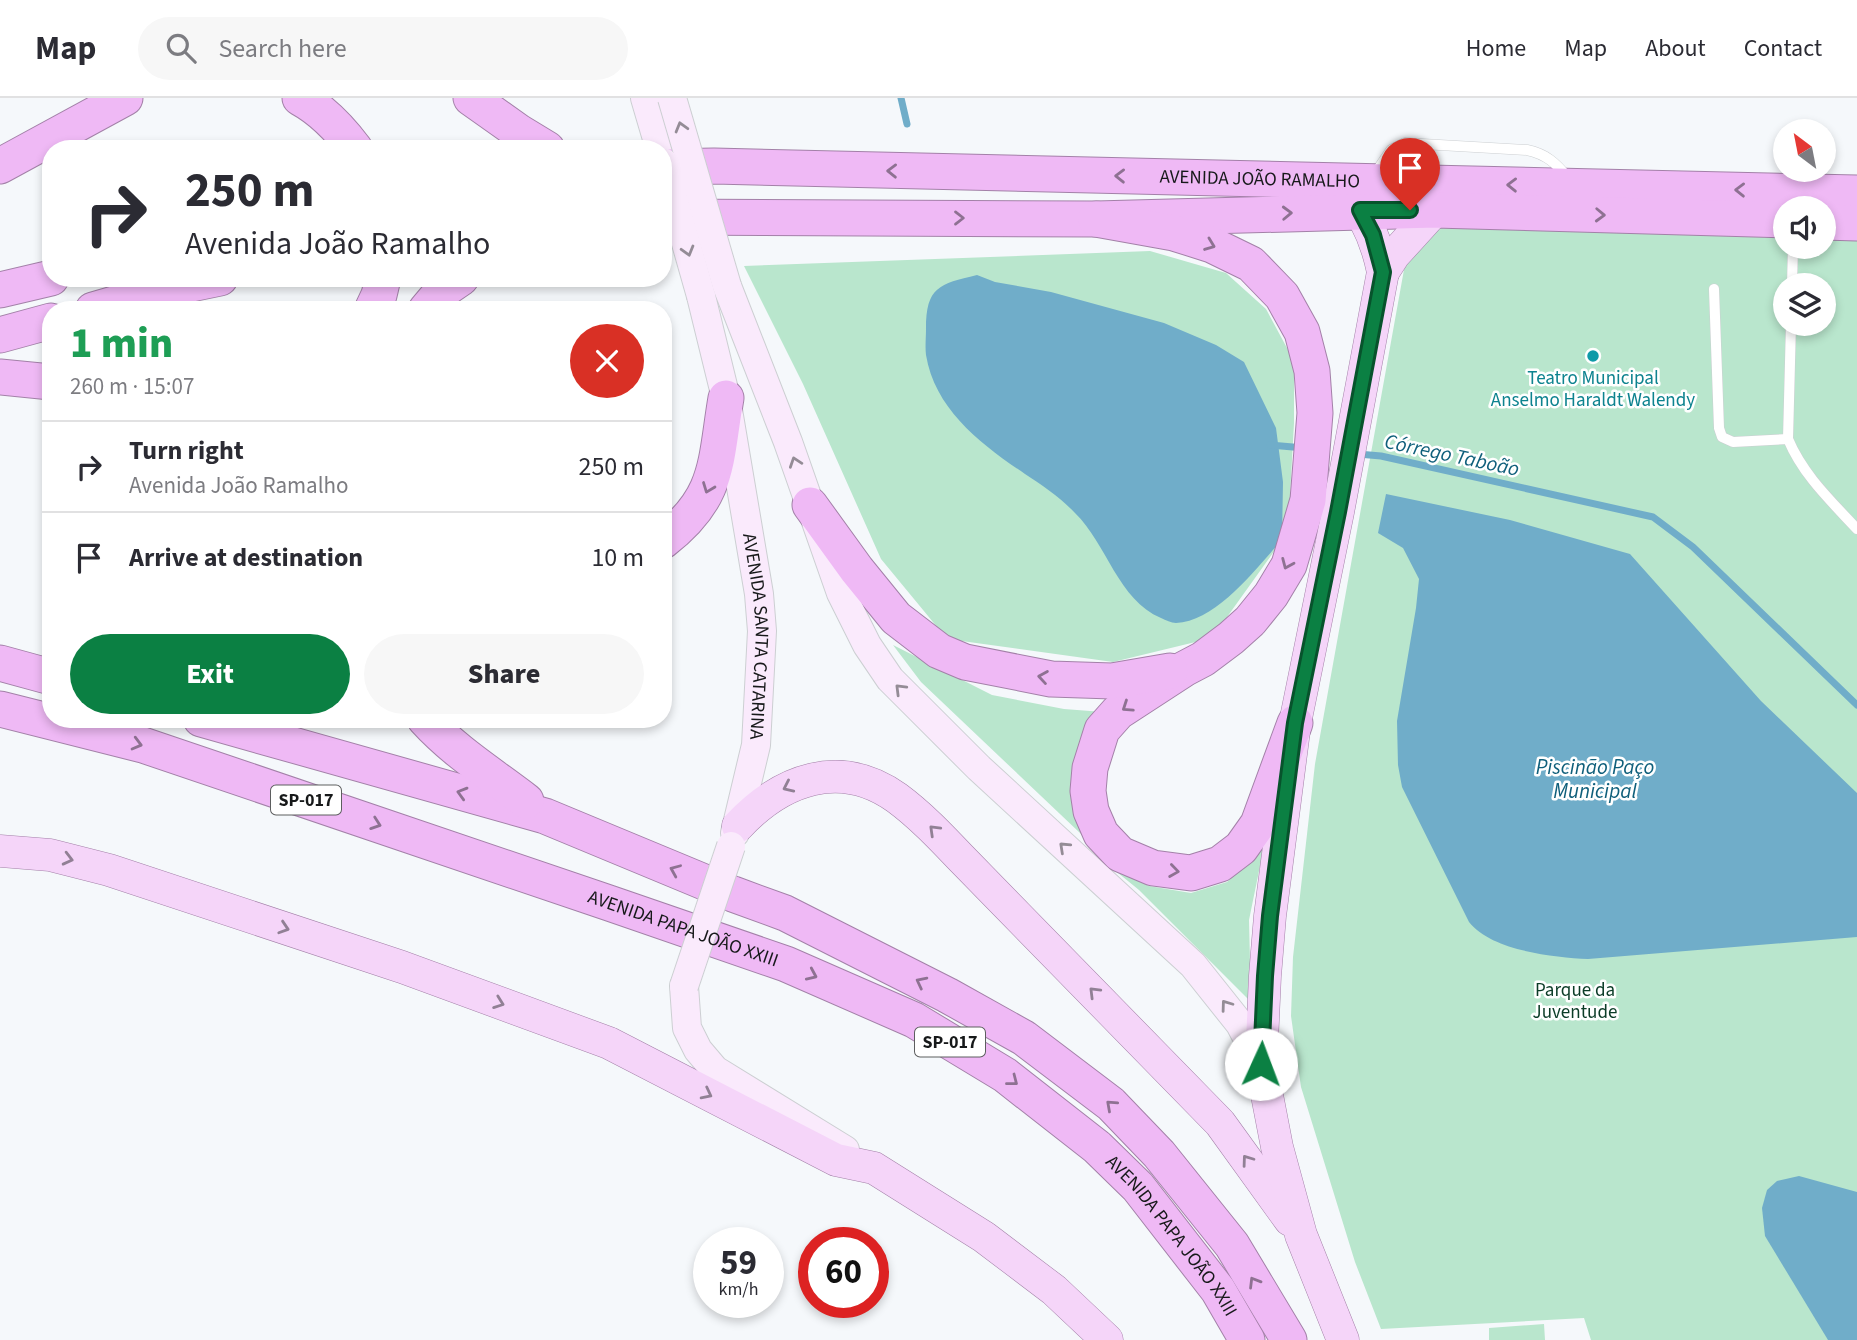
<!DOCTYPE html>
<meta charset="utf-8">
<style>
:root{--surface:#fff;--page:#f7f7f7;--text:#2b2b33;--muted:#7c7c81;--line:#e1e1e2;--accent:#0b8043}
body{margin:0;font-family:"Source Sans 3",sans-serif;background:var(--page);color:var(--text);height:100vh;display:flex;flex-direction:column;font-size:26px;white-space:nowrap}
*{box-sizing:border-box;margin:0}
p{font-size:23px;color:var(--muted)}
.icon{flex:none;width:38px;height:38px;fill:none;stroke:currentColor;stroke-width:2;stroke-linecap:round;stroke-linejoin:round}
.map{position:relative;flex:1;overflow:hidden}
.panel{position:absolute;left:42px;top:203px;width:630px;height:427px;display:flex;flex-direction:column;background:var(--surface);border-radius:28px;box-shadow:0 4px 10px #0003}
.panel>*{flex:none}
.top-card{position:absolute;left:42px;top:42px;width:630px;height:147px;border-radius:28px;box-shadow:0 4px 10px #0003;background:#fff;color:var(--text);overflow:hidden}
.needle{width:46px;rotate:328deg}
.buttons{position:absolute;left:1773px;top:21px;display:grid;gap:14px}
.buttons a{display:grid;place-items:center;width:63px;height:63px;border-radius:50%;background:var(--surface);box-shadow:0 4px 10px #0003;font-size:35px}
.speed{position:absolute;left:693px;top:1129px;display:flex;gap:14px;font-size:35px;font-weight:700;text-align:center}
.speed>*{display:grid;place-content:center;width:91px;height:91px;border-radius:50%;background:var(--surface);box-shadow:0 4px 10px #0003;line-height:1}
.speed small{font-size:18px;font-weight:400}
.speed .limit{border:10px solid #d22;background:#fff;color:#111}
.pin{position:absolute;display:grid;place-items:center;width:60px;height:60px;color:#fff;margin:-72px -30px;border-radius:50% 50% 50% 0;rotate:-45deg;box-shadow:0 0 7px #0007}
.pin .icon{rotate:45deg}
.me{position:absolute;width:77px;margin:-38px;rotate:2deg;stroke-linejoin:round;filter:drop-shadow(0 0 5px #0008)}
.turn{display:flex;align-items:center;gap:24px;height:147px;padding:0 28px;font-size:32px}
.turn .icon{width:91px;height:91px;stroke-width:2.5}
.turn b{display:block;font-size:49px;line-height:60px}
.round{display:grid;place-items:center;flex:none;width:74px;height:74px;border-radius:37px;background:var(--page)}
.head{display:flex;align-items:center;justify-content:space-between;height:119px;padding:0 28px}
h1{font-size:42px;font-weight:800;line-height:52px;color:#1e9e55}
.action{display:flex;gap:14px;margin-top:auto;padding:14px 28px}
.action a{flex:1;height:80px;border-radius:42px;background:var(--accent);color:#fff;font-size:28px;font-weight:800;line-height:80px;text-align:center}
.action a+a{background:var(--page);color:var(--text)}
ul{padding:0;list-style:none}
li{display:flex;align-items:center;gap:21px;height:91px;padding:0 28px;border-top:2px solid var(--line)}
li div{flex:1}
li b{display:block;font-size:26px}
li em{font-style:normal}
header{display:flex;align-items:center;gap:42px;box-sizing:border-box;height:98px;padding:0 35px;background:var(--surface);border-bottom:2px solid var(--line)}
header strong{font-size:33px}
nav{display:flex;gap:38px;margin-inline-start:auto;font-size:24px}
.search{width:490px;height:63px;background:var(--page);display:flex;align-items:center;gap:18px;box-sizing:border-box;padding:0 24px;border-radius:38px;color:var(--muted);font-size:26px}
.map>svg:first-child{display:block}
.green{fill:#b9e6cd;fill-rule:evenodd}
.water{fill:#70adc9}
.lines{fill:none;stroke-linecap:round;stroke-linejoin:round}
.stream{stroke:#70adc9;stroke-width:7}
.lane-casing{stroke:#cccfd2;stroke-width:11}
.secondary-casing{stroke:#cccfd2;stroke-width:30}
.primary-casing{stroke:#a381a8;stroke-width:33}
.highway-casing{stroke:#a381a8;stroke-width:37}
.lane{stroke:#fff;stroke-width:10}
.secondary{stroke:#faeafc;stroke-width:28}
.primary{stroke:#f5d5f9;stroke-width:32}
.highway{stroke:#efb9f5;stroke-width:35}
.secondary-bridge-casing{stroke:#cccfd2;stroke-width:30;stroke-linecap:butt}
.secondary-bridge{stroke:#faeafc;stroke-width:28}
.oneway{stroke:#948c96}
.oneway2{stroke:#8e7192}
.oneway3{stroke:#918095}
.route-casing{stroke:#07532c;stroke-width:18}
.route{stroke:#0b8043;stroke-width:12}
.culture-dot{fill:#0f9aa8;stroke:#fff;stroke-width:2.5}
.labels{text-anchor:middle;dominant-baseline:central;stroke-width:5;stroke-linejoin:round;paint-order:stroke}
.shield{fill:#fff;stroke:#5d5e5f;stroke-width:2}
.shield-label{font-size:18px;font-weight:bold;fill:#17191a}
.street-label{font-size:19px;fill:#17191a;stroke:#fff}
.culture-label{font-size:19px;fill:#0d838f;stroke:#fff}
.park-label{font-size:19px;fill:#0b3c27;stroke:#fff}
.water-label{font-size:21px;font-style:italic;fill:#0f5f7b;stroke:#fff}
</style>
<header>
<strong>Map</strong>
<div class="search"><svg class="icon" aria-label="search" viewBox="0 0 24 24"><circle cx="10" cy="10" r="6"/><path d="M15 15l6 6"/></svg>Search here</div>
<nav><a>Home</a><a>Map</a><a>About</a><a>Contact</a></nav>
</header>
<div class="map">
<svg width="1857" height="1242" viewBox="0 0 1857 1242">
<rect width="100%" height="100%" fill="#f5f8fb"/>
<g class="green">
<path d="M 1444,128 L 1785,139 L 1785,149 L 1824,149 L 1824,140 L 1857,141 L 1857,1242 L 1591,1242 L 1584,1220 L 1381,1231 L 1355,1164 L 1301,989 L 1291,918 L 1293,859 L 1315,666 L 1407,155 ZM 1785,187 L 1824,187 L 1824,226 L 1785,226 Z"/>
<polygon points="1150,153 1226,175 1266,211 1294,263 1294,325 1288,434 1212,540 1113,564 947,541 881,461 803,286 744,168"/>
<polygon points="893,547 992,597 1064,611 1103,614 1078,660 1130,779 1149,788 1191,795 1227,784 1268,745 1260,768 1249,822 1251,904 1139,792 1107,766 1080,735 921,584"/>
<polygon points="1544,1226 1545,1242 1489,1242 1489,1230"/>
</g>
<g class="water">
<path d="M 977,177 L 995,184 L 1051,194 L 1164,225 L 1216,247 L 1244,264 L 1276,330 L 1283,384 L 1282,442 C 1256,470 1217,523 1176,525 C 1171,525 1166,522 1161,520 C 1118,502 1107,446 1075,415 C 1061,400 1042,387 1025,376 C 982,347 935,312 926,257 C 925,249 926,239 926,231 C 926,189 939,186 977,177 Z"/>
<path d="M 1386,396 L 1510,422 L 1630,456 L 1761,603 L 1857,695 L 1857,839 L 1588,861 C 1553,859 1492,853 1469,824 L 1402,689 L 1398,667 L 1397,623 L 1416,510 L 1419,481 L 1403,450 L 1378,435 Z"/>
<polygon points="1799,1078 1857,1094 1857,1242 1828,1242 1765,1138 1762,1110 1767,1092 1777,1083"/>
</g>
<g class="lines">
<g class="stream">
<polyline points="901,0 907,26"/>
<polyline points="1270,347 1304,350"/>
<polyline points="1358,356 1381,358 1653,419 1693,449 1857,607"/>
</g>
<g class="lane-casing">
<g id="lane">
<path d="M 1374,77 L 1391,52 L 1405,45 L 1527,52 C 1546,56 1556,65 1568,80"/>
<polyline points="1792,187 1793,149"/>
<polyline points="1714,191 1719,330 1722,339 1733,344 1788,341"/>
<path d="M 1791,226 L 1788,341 C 1803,377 1831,403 1857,431"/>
</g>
</g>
<g class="secondary-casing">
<g id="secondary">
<polyline points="645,0 660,51"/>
<polyline points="727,188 788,344 841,495 867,547 890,581 979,670 1193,867 1240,926 1261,966"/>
<path id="s1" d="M 701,198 L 726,300 L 759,496 L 762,533 L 756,647 L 735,735"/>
<polyline points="684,888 687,930 698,952 715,972 845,1052"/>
</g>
</g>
<g class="primary-casing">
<g id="primary">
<polyline points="1383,174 1394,157 1435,112"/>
<path d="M 738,728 C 781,682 840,659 897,700 C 920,717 940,738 960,759 L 1220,1025 L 1290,1122"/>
<polyline points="0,753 50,757 109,772 402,869 609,945 836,1062 874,1070 984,1139 1054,1192 1107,1242"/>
<path d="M 1343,1242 L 1301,1137 L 1277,1049 L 1261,966 L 1265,878 L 1270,818 L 1295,625 L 1338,414 L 1383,174 C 1377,144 1367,119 1347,96"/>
</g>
</g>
<g class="highway-casing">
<g id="highway">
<path d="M 300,0 C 322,12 340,31 355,51"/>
<polyline points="471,0 519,34 547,51"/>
<polyline points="0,68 125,0"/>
<path id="s2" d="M 663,69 L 714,68 L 1857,95"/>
<polyline points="663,119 1096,121 1435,112 1785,122"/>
<polyline points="1096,121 1174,135 1212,147 1251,166 1282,198 1302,234 1312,273 1315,315 1308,402 1289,467 1271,497 1250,523 1231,540 1203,561 1184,571 1118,614 1102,632 1090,670 1088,693 1091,713 1101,736 1120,756 1153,770 1191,775 1220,766 1241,750 1258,726 1295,625"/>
<polyline points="1824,124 1857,125"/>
<polyline points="0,192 51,180"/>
<polyline points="93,212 162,192 220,180"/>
<polyline points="372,212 379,197 383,180"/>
<polyline points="426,212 442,193 461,180"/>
<polyline points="0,237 51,223"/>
<polyline points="0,279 51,284"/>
<polyline points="810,407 857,472 896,520 939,553 965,564 1051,581 1112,583 1170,573"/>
<path d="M 663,443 C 720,399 715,365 726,300"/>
<polyline points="0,565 51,579"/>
<path id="s3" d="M 0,611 L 143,647 L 609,805 L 786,866 L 914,922 L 1005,977 L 1097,1049 L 1138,1089 L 1218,1192 L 1247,1242"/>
<polyline points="201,621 545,718 733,796 785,815 947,897 1024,940 1111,1006 1159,1056 1232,1147 1289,1242"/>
<path d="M 425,621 C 455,654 491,676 526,703"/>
</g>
</g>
<use href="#lane" class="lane"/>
<use href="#secondary" class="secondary"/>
<use href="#primary" class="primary"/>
<use href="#highway" class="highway"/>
<g class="secondary-bridge-casing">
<g id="secondary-bridge">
<polyline points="672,0 727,188"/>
<polyline points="663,64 701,198"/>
<polyline points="684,888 731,748"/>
</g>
</g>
<use href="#secondary-bridge" class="secondary-bridge"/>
</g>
<defs><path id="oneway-chevron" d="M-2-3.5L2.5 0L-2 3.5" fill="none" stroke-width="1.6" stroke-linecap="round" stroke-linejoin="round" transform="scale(1.75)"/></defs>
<g class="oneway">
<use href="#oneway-chevron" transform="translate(681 29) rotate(-106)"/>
<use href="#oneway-chevron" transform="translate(688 153) rotate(74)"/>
<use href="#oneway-chevron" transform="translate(795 364) rotate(-109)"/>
<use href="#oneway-chevron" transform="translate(900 591) rotate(-135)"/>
<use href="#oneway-chevron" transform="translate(1064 749) rotate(-137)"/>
<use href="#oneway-chevron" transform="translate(1226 907) rotate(-126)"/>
</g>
<g class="oneway2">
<use href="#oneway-chevron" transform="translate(892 73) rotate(-179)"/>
<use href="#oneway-chevron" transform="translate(1120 78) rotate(-179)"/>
<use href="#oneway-chevron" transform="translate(1512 87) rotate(-179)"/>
<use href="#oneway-chevron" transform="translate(1740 92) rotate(-179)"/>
<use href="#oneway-chevron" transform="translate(1287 115) rotate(-2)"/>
<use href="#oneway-chevron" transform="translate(1600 117) rotate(2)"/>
<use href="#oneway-chevron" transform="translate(959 120)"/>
<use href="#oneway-chevron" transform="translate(1210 147) rotate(21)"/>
<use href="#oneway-chevron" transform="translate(708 390) rotate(111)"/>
<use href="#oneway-chevron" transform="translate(1287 466) rotate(113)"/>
<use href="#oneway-chevron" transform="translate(1043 579) rotate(-171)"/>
<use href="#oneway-chevron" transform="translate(1127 609) rotate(146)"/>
<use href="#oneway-chevron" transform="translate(137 646) rotate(15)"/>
<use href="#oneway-chevron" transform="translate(462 695) rotate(-164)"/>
<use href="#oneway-chevron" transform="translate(376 726) rotate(19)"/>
<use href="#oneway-chevron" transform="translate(675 772) rotate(-157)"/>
<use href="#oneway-chevron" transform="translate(1174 773) rotate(8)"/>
<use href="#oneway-chevron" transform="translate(812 877) rotate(24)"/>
<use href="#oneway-chevron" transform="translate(921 884) rotate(-153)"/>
<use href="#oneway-chevron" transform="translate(1013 983) rotate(38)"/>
<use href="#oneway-chevron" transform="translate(1111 1007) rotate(-138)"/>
<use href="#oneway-chevron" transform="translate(1254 1184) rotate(-121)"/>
</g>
<g class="oneway3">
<use href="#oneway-chevron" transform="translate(788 689) rotate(155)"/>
<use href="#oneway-chevron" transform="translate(934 732) rotate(-136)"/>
<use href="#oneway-chevron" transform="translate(68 761) rotate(14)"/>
<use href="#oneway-chevron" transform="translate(284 830) rotate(18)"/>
<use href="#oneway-chevron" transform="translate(1094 894) rotate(-135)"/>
<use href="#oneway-chevron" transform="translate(499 905) rotate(20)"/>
<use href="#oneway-chevron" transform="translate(707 996) rotate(27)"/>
<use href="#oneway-chevron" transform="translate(1247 1062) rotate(-126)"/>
</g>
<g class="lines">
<g class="route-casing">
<polyline id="route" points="1261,966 1265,878 1270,818 1295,625 1338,414 1383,174 1373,137 1360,112 1410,112"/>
</g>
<use href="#route" class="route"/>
</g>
<circle class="culture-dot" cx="1593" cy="258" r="7"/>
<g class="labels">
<g class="shield">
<rect x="271" y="687.5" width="70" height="29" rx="5"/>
<rect x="915" y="929.5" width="70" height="29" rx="5"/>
</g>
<g class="shield-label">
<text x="306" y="702">SP-017</text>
<text x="950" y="944">SP-017</text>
</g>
<g class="street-label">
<text stroke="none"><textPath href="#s2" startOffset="597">AVENIDA JOÃO RAMALHO</textPath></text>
<text stroke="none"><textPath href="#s1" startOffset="346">AVENIDA SANTA CATARINA</textPath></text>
<text stroke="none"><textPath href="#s3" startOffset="718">AVENIDA PAPA JOÃO XXIII</textPath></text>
<text stroke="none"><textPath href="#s3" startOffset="1306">AVENIDA PAPA JOÃO XXIII</textPath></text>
</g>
<g class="culture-label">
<text x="1593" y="280">Teatro Municipal<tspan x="1593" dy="22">Anselmo Haraldt Walendy</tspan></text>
</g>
<g class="park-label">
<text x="1575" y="892">Parque da<tspan x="1575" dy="22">Juventude</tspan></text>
</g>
<g class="water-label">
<text transform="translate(1452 357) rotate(12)">Córrego Taboão</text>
<text x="1595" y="669">Piscinão Paço<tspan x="1595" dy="24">Municipal</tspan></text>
</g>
</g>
</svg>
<div class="buttons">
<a><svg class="needle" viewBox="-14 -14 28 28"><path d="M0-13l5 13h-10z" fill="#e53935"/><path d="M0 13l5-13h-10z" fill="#7c7c81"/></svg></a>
<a><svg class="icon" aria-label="sound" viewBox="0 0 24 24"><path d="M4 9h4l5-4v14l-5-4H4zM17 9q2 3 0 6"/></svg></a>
<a><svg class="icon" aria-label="layers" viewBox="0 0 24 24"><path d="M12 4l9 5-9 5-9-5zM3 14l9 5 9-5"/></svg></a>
</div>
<div class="speed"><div>59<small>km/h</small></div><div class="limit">60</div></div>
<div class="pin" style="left:1410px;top:112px;background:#d93025"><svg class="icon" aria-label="arrive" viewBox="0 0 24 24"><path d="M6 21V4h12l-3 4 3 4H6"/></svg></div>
<svg class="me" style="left:1261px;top:966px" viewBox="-20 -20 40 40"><circle r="19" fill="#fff"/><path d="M0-13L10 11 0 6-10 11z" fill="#0b8043"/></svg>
<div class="top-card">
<div class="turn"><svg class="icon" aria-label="right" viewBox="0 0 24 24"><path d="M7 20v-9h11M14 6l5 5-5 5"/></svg><div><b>250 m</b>Avenida João Ramalho</div></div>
</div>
<section class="panel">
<div class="head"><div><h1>1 min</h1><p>260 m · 15:07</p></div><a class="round" style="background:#d93025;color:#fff"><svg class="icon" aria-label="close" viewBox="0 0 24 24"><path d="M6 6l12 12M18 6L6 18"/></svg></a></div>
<ul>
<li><svg class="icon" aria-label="right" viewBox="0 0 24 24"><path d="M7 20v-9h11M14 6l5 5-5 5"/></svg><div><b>Turn right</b><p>Avenida João Ramalho</p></div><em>250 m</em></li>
<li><svg class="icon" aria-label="arrive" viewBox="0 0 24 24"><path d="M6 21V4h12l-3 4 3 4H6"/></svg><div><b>Arrive at destination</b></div><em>10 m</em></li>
</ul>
<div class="action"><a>Exit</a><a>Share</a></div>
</section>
</div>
